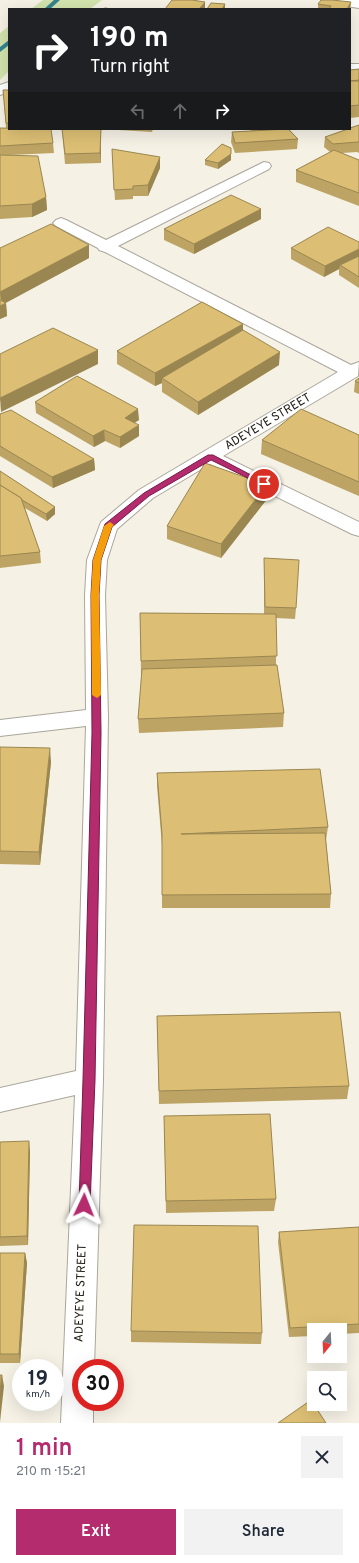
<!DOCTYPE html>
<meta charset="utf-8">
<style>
:root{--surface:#fff;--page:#f2f2f3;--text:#1f2937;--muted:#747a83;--accent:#b42c6d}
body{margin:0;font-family:Overpass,sans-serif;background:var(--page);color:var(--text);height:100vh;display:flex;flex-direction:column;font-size:15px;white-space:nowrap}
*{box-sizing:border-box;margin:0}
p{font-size:13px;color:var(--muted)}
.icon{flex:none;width:22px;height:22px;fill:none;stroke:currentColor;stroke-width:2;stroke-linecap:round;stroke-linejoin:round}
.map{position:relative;height:1423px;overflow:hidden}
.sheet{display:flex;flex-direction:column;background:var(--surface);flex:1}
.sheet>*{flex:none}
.hud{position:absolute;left:8px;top:8px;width:343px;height:122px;border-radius:0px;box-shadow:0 4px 16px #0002;background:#202124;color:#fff;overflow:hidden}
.needle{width:26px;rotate:198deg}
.tools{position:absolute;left:307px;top:1323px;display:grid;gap:8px}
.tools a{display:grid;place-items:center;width:40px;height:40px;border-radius:0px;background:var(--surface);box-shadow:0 4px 16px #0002;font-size:20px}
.speed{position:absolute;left:12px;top:1359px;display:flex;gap:8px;font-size:20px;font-weight:700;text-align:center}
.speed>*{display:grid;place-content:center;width:52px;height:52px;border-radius:50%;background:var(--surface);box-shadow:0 4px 16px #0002;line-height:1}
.speed small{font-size:10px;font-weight:400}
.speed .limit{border:6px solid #d22;background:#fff;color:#111}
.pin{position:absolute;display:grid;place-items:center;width:34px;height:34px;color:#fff;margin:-17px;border:2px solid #fff;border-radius:50%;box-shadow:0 1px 4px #0007}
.me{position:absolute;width:44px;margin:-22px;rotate:2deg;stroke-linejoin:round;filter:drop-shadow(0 0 3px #0008)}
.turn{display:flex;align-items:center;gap:14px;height:84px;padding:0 16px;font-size:18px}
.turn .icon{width:52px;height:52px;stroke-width:2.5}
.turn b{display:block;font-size:28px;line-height:34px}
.lanes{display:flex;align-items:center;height:38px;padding:0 16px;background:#0003;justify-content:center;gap:20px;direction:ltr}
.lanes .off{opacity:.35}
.round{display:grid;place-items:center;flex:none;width:42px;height:42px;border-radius:0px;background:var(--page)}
.summary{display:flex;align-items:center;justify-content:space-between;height:68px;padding:0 16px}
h1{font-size:24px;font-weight:600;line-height:30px;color:var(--accent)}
.action{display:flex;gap:8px;margin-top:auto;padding:8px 16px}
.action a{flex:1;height:46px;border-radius:0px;background:var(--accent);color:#fff;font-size:16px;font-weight:600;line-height:46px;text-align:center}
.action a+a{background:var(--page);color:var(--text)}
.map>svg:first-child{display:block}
.green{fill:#d2e3ae}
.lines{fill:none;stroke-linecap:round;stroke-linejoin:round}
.stream{fill:#37838b;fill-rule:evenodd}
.minor-casing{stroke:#aaa69b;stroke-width:2}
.minor{fill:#fff;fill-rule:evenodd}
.wall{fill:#bda464}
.shaded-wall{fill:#9a8651}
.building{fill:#dcbf74;stroke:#9a8651}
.route{fill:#b42c6d;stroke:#751d47}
.slow{fill:#f59e0b}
.labels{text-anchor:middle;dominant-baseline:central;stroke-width:3;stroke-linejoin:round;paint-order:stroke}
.street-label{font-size:12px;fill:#1a1915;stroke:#fffefc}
</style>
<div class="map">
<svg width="359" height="1423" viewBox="0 0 359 1423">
<rect width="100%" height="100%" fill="#f5f1e5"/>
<g class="green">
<polygon points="43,0 102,0 90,9 31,9"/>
<polygon points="9,26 9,71 0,80 0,33"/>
</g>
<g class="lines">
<g class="stream">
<polygon points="54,0 60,0 50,9 44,9"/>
<polygon points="9,40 9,45 0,52 0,47"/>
</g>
<g class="minor-casing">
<g id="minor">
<polygon points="325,0 359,0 359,8 331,4 327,3"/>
<rect x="350" y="64" width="9" height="8"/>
<polygon points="9,82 9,92 0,95 0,85"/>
<polygon points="264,162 269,163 271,166 269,169 118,246 351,365 359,362 358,376 223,456 359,522 359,536 352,534 210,464 153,498 117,529 107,560 105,595 108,717 103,1080 94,1368 81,1368 81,1402 93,1402 93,1423 61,1423 75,1095 0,1112 0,1088 76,1071 86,726 0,736 0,720 86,710 85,595 87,560 101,522 139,490 338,372 105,252 99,250 98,248 56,226 53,223 56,220 61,218 66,220 106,240"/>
</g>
</g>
<use href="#minor" class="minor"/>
</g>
<g class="wall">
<polygon points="351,2 350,9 318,9 318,4"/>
<polygon points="359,69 359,117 350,118 350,70"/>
<polygon points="3,90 9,90 9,129 53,143 54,153 10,155 46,197 47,210 32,217 0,219 0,128 6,128"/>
<polygon points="359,125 359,153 357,152 342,153 359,160 359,206 296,182 296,170 330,152 324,147 325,137"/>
<polygon points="62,129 101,129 101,163 65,164"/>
<polygon points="102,129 153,129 152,132"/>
<polygon points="198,129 219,129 219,130"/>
<polygon points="251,129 289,129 298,139 297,149 235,153 231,142 232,132 262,130 251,131"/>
<polygon points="112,149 160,168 148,196 133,196 133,199 115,200"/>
<polygon points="205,160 231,160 218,169 205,165"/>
<polygon points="261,209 261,219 194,254 164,240 164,229"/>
<polygon points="359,242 359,288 339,275 339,269 324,277 291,259 291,248"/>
<polygon points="0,248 89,258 5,303 6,303 7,316 0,319"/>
<polygon points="243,324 243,330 279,365 198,415 162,392 162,383 155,386 117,364 117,351"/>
<polygon points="359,378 359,394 354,392 355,381"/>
<polygon points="35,402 139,420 135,422 139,436 120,448 105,441 94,447 36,413"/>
<polygon points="0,414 94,459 95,470 53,488 0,456"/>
<polygon points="359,435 359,496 261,454 262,440"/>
<polygon points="0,471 55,507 55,514 47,521 25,508 40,552 41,563 0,568"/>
<polygon points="267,499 221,558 167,539 167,526"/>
<polygon points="264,558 296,608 295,619 276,618 276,665 284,713 283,727 139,733 138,719 142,674 141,674 140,613 264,614"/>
<polygon points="0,747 51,762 40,865 0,864"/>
<polygon points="157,773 328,827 326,840 331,894 330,908 162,908 162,846 157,786"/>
<polygon points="157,1016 349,1086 347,1099 159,1104"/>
<polygon points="164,1116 276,1199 274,1211 166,1213"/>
<polygon points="0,1142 30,1151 28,1245 0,1246"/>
<polygon points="359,1227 359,1333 340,1334 340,1330 314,1330 314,1336 289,1337 278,1242 279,1232"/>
<polygon points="0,1253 25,1253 27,1263 20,1363 0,1363"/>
<polygon points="131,1331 262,1333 261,1344 131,1342"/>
</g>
<g class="shaded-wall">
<polygon points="205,2 205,9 200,8"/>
<polygon points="351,2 350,9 347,9"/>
<polygon points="225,4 225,9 222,9"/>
<polygon points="101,129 101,163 100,153"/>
<polygon points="231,148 231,160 218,169 218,163"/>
<polygon points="160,157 160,168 148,196 148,185"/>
<polygon points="46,197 47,210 32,217 32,204"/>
<polygon points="261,209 261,219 194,254 194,244"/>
<polygon points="89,245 89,258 2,305 0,292"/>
<polygon points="359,249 359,259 340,265 339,269 324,277 325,266"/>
<polygon points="6,303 7,316 0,319 0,306"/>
<polygon points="243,324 243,337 162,378 162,383 155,386 155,373"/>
<polygon points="98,350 98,364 1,412 0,398"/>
<polygon points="280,352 279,365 198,415 198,402"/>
<polygon points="138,409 139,420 125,429 125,418"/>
<polygon points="139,425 139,436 120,448 120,437"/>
<polygon points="104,430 105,441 94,447 93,436"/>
<polygon points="94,459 95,470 53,488 52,477"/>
<polygon points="267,485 267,499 221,558 221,544"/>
<polygon points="55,507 55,514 47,521 46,514"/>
<polygon points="50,748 51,762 40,865 39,852"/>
<polygon points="29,1141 30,1151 28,1245 27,1236"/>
<polygon points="25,1253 27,1263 20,1363 19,1354"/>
<polygon points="2,1375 4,1386 0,1422 0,1392"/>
</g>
<g class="building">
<polygon points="172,0 192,0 205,2 200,8 206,9 165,9"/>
<polygon points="321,0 332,0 351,2 347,9 329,9 331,6 318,4"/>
<polygon points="211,3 225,4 222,9 207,9"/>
<polygon points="105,8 112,9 103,9"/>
<polygon points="359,69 359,80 350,81 350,70"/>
<polygon points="350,81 359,81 359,105 350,106"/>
<polygon points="3,90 9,90 9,123 6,123"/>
<polygon points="359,125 359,142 358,142 333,144 325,137 348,129 350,129 350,128"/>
<polygon points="0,128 51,129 53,143 0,146"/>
<polygon points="62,129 101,129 100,153 65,154"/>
<polygon points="288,129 298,139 235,143 232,132"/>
<polygon points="222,144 231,148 231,154 218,163 205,160"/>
<polygon points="112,149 160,157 148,185 133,186 133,189 114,190"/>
<polygon points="334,150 359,160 359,193 296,170"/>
<polygon points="0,155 38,156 46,197 32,204 0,206"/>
<polygon points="231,195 261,209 194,244 164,229"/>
<polygon points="51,224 89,245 0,292 0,248"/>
<polygon points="328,227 359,242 359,249 325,266 291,248"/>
<polygon points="359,256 359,277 340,265"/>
<polygon points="0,300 6,303 0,306"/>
<polygon points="202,302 243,324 155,373 117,351"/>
<polygon points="53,328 98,350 0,398 0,354"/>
<polygon points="243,330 280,352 198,402 162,378"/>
<polygon points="77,376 138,409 125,418 139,425 120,437 104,430 93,436 35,402"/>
<polygon points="359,378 359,383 355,381"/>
<polygon points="301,409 359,435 359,482 262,440"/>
<polygon points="11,410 94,459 52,477 0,446 0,414"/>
<polygon points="205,463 267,485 221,544 167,526"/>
<polygon points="0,471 55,507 46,514 22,500 21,498 0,485"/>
<polygon points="0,485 21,498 40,552 0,556"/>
<polygon points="264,558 299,560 296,608 265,607"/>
<polygon points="140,613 276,614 277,656 141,661"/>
<polygon points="277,665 284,713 138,719 142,669"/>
<polygon points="0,747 50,748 39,852 0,851"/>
<polygon points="320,769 328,827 181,834 325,833 331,894 162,895 162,834 157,773"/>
<polygon points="340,1012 349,1086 159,1091 157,1016"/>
<polygon points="270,1114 276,1199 166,1201 164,1116"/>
<polygon points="29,1141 27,1236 0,1237 0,1142"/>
<polygon points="134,1225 258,1226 262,1333 131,1331"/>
<polygon points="359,1227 359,1324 290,1328 279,1232"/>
<polygon points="0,1253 25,1253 19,1354 0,1354"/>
<polygon points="0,1375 2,1375 0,1392"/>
<polygon points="311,1400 326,1423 278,1423"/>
</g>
<polygon class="route" points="208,455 213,455 268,484 267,485 262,485 211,460 149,496 112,527 101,560 99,595 101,733 95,1080 90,1205 89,1209 84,1211 80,1209 79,1205 83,1080 92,733 91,595 93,560 105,524 144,493"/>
<polygon class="slow" points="110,522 114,525 112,527 101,560 99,595 101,695 97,698 92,695 91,595 93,560 104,526"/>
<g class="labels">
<g class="street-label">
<text transform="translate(268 422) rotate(-31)">ADEYEYE STREET</text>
<text transform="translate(81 1293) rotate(-88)">ADEYEYE STREET</text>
</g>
</g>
</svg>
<div class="tools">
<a><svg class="needle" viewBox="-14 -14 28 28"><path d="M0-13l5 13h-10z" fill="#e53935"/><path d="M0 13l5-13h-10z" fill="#747a83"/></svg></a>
<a><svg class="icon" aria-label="search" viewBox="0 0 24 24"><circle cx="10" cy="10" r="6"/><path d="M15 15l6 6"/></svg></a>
</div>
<div class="speed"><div>19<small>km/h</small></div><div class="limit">30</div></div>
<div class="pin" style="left:264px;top:484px;background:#d93025"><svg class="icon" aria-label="arrive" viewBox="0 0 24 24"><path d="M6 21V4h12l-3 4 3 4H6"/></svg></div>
<svg class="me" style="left:84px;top:1205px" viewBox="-20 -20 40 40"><path d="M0-17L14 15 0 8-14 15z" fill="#b42c6d" stroke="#fff" stroke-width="4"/></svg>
<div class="hud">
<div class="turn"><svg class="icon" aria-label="right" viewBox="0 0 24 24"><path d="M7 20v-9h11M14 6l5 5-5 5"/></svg><div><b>190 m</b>Turn right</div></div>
<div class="lanes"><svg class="icon off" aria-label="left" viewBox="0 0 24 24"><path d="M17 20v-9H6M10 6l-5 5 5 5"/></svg><svg class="icon off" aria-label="ahead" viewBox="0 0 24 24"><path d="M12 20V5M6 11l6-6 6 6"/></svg><svg class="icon" aria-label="right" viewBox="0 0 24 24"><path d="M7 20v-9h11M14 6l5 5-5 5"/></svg></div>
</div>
</div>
<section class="sheet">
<div class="summary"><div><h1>1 min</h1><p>210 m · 15:21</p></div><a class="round"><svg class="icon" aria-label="close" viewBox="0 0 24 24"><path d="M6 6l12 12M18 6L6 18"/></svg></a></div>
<div class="action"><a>Exit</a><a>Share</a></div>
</section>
